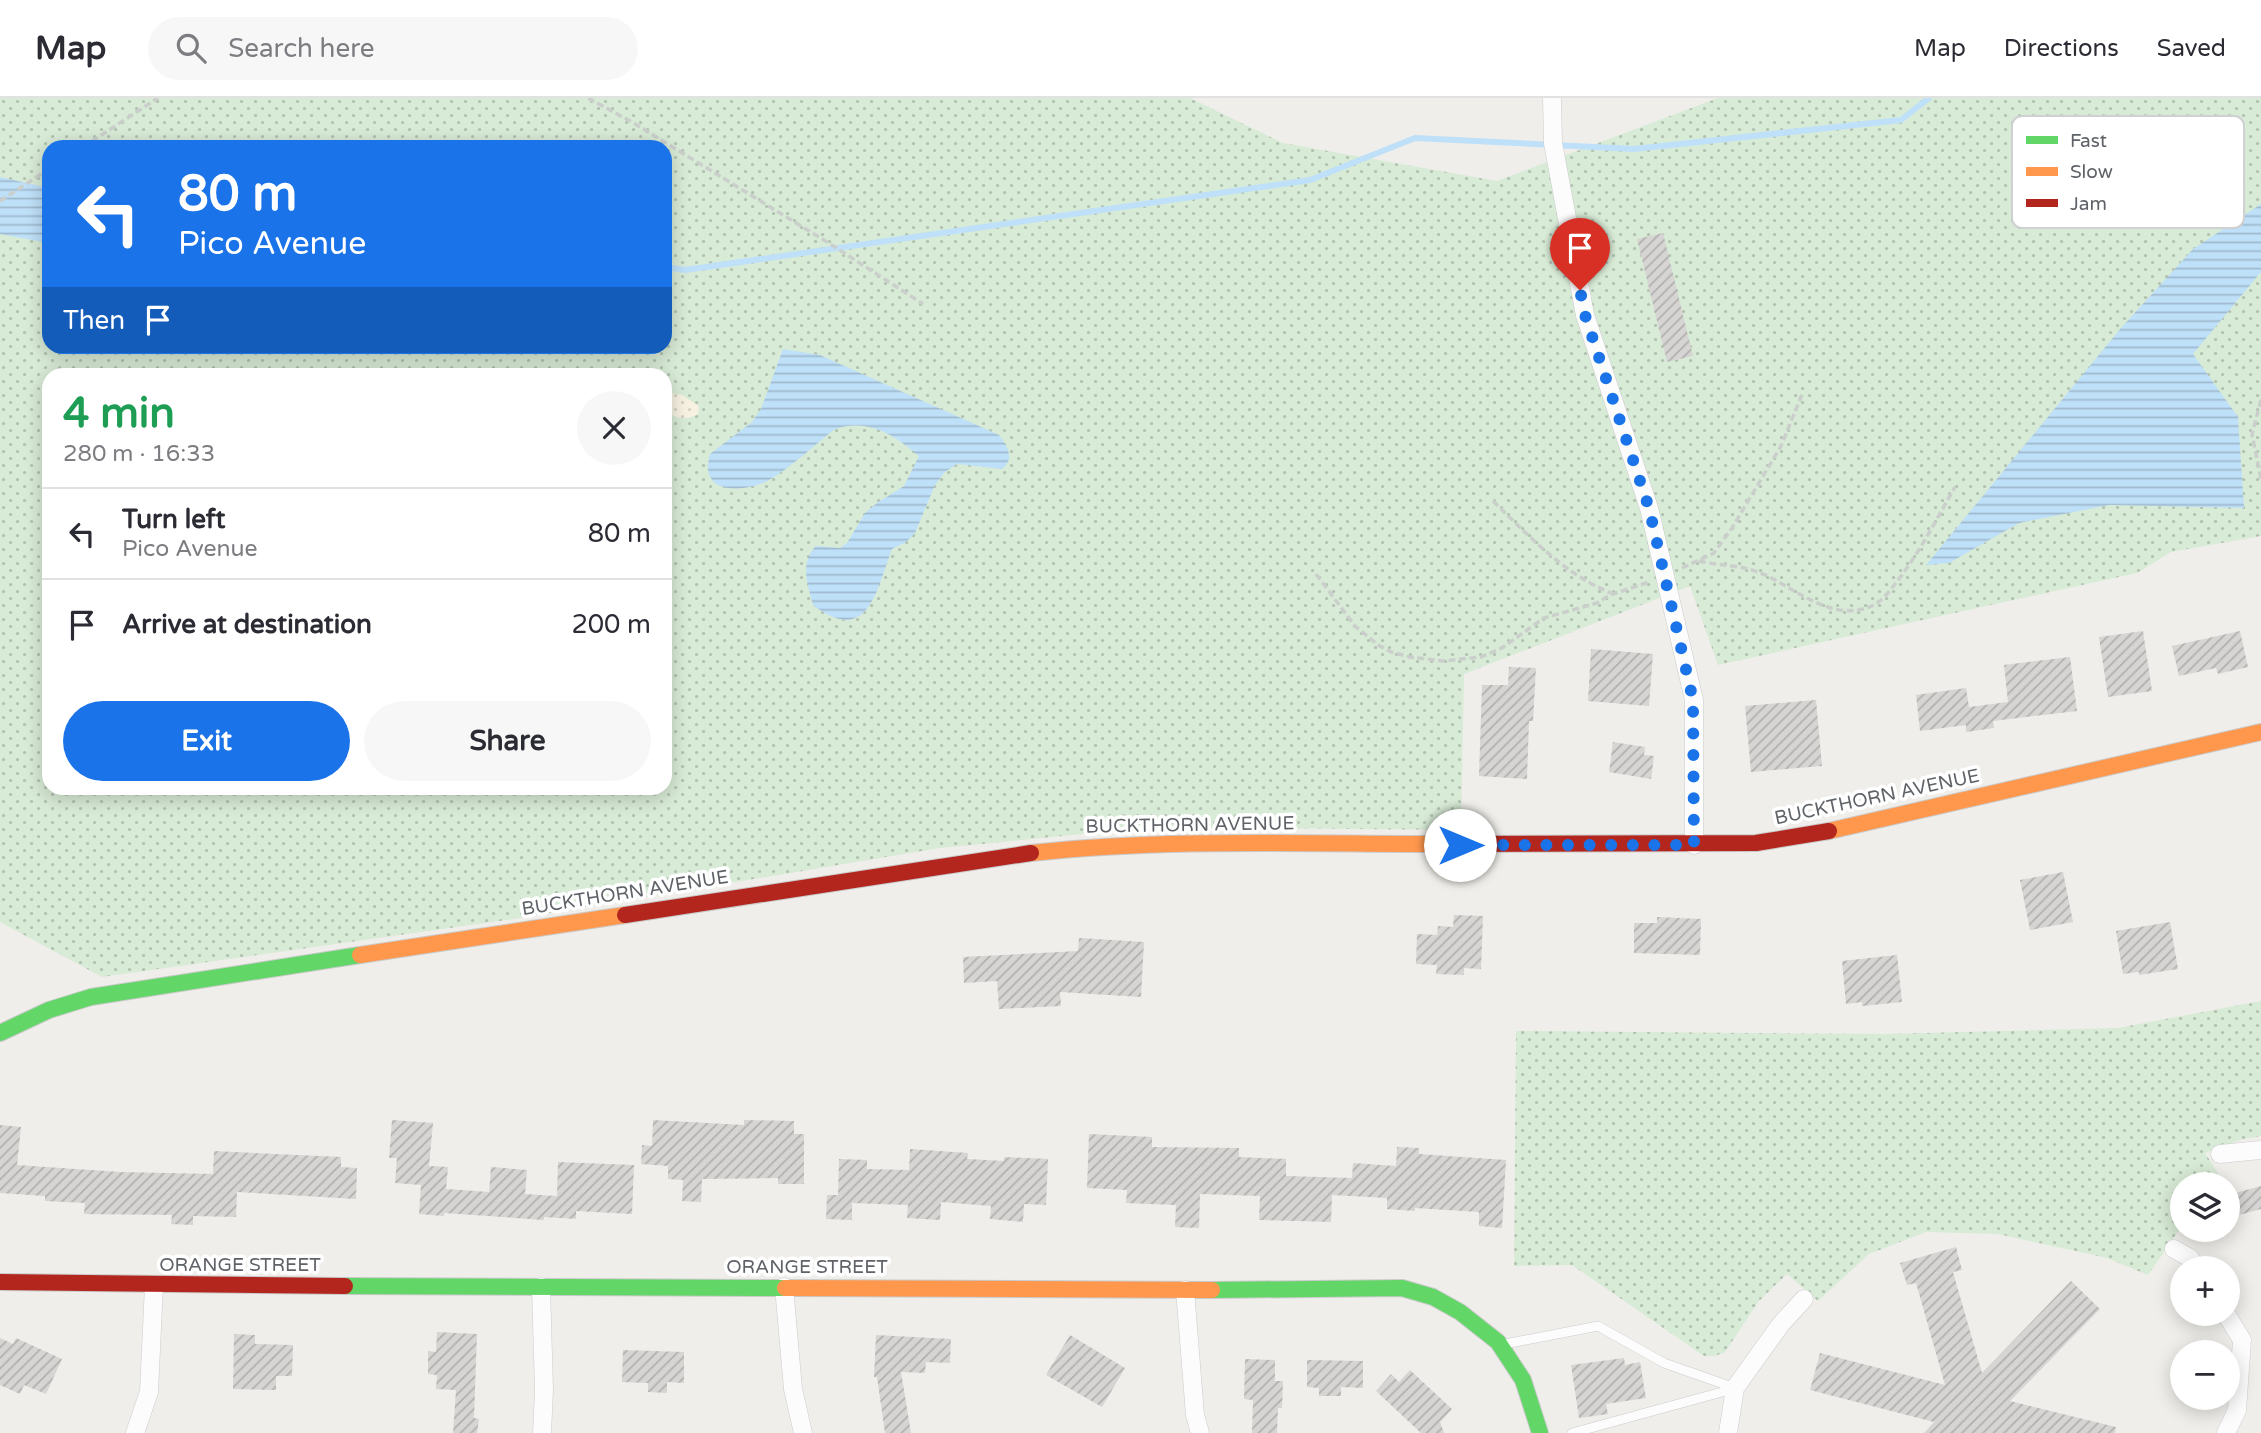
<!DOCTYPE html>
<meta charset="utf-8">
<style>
:root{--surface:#fff;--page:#f7f7f7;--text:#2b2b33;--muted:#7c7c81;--line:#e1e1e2;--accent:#1a73e8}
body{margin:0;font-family:"Varela Round",sans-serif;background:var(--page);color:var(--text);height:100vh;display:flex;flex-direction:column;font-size:26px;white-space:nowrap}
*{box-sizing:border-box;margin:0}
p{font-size:23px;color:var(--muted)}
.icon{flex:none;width:38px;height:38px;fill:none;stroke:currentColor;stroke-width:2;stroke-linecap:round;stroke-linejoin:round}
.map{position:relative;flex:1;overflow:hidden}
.details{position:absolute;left:42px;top:270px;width:630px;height:427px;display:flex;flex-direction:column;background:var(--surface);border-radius:21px;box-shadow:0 4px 18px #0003}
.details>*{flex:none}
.banner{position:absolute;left:42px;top:42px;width:630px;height:214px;border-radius:21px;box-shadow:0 4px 18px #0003;background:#1a73e8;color:#fff;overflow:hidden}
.buttons{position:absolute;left:2170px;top:1074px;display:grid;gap:14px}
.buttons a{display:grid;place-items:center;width:70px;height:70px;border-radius:50%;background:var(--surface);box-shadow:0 4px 18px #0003;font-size:35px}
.pin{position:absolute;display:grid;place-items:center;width:60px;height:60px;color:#fff;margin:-72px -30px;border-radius:50% 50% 50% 0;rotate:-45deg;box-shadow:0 0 7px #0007}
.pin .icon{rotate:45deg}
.me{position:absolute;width:77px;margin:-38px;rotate:90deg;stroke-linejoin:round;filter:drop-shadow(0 0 5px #0008)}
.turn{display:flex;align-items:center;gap:24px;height:147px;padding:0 21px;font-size:32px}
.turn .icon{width:91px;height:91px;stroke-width:2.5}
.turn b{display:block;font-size:49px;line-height:60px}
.then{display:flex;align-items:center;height:66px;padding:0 21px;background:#0003;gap:14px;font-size:26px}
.round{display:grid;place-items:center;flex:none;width:74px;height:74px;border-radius:37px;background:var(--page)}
.summary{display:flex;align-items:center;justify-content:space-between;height:119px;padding:0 21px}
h1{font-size:42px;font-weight:800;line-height:52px;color:#1e9e55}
.primary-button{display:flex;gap:14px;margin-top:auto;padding:14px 21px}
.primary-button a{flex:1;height:80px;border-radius:42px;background:var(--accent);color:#fff;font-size:28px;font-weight:800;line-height:80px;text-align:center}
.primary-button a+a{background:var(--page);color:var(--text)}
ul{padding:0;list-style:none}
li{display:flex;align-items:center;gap:21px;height:91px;padding:0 21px;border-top:2px solid var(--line)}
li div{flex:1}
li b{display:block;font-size:26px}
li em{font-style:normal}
header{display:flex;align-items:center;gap:42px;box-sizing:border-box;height:98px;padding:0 35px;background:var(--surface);border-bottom:2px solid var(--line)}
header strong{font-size:33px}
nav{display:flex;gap:38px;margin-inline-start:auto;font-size:24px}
.search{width:490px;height:63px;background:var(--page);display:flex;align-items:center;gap:18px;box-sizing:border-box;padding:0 24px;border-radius:38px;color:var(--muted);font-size:26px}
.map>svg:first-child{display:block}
.grass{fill:url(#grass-dots);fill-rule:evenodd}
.sand{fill:url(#sand-dots)}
.water{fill:url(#water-rules)}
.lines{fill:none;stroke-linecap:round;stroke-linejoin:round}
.stream{stroke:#bfe0f9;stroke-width:6}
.building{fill:url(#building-hatch)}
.lane-casing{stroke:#cbcccc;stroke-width:10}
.street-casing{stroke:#cbcccc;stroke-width:19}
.fast-casing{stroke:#cacacb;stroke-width:18}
.slow-casing{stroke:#cacacb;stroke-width:18}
.jam-casing{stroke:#cacacb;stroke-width:18}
.path{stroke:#cacfcc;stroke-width:3.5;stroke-dasharray:7 3.5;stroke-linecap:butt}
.lane{stroke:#fdfcfc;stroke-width:9}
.street{stroke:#fdfcfc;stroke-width:18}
.fast{stroke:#63d668;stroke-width:16}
.slow{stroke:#ff974d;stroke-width:16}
.jam{stroke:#b3261e;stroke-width:16}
.route{stroke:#1a73e8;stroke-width:12;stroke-dasharray:0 21.6}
.labels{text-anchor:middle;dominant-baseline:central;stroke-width:7;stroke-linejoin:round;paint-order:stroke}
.street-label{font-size:19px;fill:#5f6368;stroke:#fff}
.key{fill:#fff;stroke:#cfd0d2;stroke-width:2}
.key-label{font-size:19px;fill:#5f6368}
</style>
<header>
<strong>Map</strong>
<div class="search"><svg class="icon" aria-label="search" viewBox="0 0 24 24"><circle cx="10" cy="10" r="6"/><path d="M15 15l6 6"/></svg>Search here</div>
<nav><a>Map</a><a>Directions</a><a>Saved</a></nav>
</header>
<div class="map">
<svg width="2261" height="1335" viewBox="0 0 2261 1335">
<defs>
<pattern id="grass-dots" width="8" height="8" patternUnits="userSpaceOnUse" patternTransform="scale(1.75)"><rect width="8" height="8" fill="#d8ebd6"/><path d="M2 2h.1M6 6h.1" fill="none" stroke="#b2c2b1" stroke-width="1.8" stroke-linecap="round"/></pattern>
<pattern id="sand-dots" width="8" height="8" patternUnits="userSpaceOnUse" patternTransform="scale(1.75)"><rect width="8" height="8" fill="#f6f1e1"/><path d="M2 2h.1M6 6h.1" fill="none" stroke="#d5d1c4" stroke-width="1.8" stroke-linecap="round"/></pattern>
<pattern id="water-rules" width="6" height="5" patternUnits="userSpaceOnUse" patternTransform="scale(1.75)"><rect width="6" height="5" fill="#bfe0f9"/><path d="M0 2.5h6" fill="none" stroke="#9eb9cd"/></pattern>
<pattern id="building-hatch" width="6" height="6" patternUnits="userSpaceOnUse" patternTransform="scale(1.75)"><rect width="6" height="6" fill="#d6d5d3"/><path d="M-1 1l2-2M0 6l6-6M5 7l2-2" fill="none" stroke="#b1b0af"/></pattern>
</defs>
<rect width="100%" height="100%" fill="#efeeea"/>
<g class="grass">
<path d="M 0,0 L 1190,0 L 1283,45 L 1497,83 L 1718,0 L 2261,0 L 2261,438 L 2171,454 L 2137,475 L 1718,567 L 1690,488 L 1464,576 L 1461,732 L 1155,729 L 940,750 L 520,820 L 102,879 L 0,824 ZM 49,49 L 665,49 L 665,248 L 49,248 ZM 49,276 L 665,276 L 665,690 L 49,690 Z"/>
<polygon points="2261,903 2261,1038 2243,1041 2205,1055 2222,1081 2213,1087 2182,1087 2182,1128 2148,1177 2107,1160 1998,1136 1926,1134 1869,1156 1818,1203 1787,1176 1759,1203 1725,1254 1715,1258 1704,1258 1572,1167 1514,1168 1516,933 1885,936 2118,930"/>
</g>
<path class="sand" d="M 672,295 L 682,297 L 699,308 L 698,316 C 688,323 674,320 665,313 L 665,298 Z"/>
<g class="water">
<polygon points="0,79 49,90 49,145 0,136"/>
<polygon points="2261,106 2261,174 2193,256 2238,319 2244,410 2109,407 2019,425 1949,465 1926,467 2121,230 2193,151"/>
<path d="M 783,251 L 820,257 L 999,337 C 1008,349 1015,361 1002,371 L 957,366 L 945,374 L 935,387 L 915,435 L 906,444 L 892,451 C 876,493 868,549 813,507 C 808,487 799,465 816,448 L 840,450 L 847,445 L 865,415 L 877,405 L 904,388 L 919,358 C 894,337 869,320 835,331 C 814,347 792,369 769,382 C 753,391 712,399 708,372 C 707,368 709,361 710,356 L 752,324 L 761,311 Z"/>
</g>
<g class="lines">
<polyline class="stream" points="665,169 685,172 1310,82 1415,40 1634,51 1901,22 1929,0"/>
</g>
<g class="building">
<polygon points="1663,135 1693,258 1667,264 1637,141"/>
<polygon points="2143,533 2152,593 2108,599 2099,539"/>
<polygon points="2240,533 2248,569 2218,576 2216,570 2179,578 2172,548"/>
<polygon points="1591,551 1653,556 1649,608 1588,603"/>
<polygon points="2070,559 2077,613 1993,623 1994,630 1966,634 1966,627 1920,633 1916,597 1966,590 1969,609 2008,604 2004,567"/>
<polygon points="1509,569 1536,570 1533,623 1529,623 1527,681 1479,678 1482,587 1508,587"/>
<polygon points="1816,602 1822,668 1751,674 1745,608"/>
<polygon points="1613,644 1645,649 1644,657 1654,658 1651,681 1609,674"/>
<polygon points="2063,774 2073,824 2030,832 2020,782"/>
<polygon points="1454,817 1483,818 1481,871 1464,870 1464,877 1436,876 1437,867 1416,866 1417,836 1437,837 1438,828 1453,829"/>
<polygon points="1657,819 1701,821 1700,857 1634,855 1634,825 1657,825"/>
<polygon points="2170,824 2178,871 2139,877 2139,874 2123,876 2116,833"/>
<polygon points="1079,840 1144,844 1141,899 1060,894 1061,908 999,911 997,883 964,885 963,859 1078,853"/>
<polygon points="1897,857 1902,904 1862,908 1862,904 1846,906 1842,863"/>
<polygon points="392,1022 433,1025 429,1068 448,1069 446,1091 489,1094 491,1069 527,1072 525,1096 557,1098 558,1064 634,1067 632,1116 576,1113 576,1121 544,1119 544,1122 444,1115 444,1118 419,1116 421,1087 395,1085 397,1060 389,1060"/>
<polygon points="653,1022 744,1027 744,1022 794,1023 794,1036 804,1036 804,1086 778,1086 778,1080 702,1081 701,1104 682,1103 683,1082 668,1081 668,1068 641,1066 642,1047 652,1048"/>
<polygon points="0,1027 21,1029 17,1067 120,1074 213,1076 214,1053 341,1059 341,1069 357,1070 356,1101 237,1094 236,1119 193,1118 193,1127 171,1126 172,1117 84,1116 85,1105 45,1103 45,1098 0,1095"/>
<polygon points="1089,1036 1152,1039 1152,1049 1239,1050 1239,1059 1286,1061 1286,1078 1352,1080 1353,1065 1396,1068 1397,1049 1419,1050 1419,1056 1506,1062 1502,1130 1479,1128 1479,1114 1415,1110 1415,1113 1387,1111 1387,1100 1332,1097 1331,1124 1259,1122 1260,1098 1200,1096 1199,1130 1175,1129 1176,1107 1126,1105 1127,1092 1087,1090"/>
<polygon points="910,1051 968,1055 967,1061 1004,1063 1004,1059 1048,1061 1046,1107 1024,1106 1023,1124 990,1121 991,1108 941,1104 940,1122 907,1120 908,1107 852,1105 852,1122 826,1121 827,1097 838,1097 839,1061 867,1062 867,1071 909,1072"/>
<polygon points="2261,1088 2261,1111 2228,1120 2228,1097"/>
<polygon points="1956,1149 1962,1172 1953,1174 1982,1275 2071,1183 2100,1211 2010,1303 2116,1329 2115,1335 1924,1335 1934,1324 1810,1292 1820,1255 1945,1287 1916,1185 1907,1187 1900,1165"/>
<polygon points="437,1234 477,1236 474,1320 479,1321 477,1335 453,1335 456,1292 436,1291 437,1277 428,1276 428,1253 436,1254"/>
<polygon points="234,1236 255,1237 255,1246 293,1247 292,1278 276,1278 276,1292 233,1291"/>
<polygon points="876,1237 951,1241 950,1265 926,1264 925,1275 901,1274 911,1335 885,1335 877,1279 874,1279"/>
<polygon points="1070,1237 1125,1270 1102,1309 1046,1277"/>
<polygon points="0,1240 13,1246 16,1240 62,1261 46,1296 24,1287 20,1296 0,1287"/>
<polygon points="623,1252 684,1254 684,1285 667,1284 667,1295 648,1294 648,1285 622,1284"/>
<polygon points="1624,1260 1625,1267 1640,1264 1646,1300 1606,1306 1608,1316 1579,1320 1571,1267"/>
<polygon points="1245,1261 1275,1262 1275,1283 1283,1283 1282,1310 1278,1310 1277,1335 1252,1335 1253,1302 1244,1301"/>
<polygon points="1307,1262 1363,1263 1363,1290 1341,1289 1341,1298 1319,1298 1319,1290 1307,1289"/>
<polygon points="1410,1272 1452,1311 1440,1324 1444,1335 1421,1335 1376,1293 1391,1276 1399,1284"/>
</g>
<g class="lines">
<g class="lane-casing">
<g id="lane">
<polyline points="1505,1246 1598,1228 1664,1265 1735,1290"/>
<polyline points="1572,1335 1733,1291"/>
</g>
</g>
<g class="street-casing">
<g id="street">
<polyline points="1552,0 1553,45 1585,217 1649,410 1694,602 1694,747"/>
<polyline points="2220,1056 2261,1052"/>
<polyline points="2174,1151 2190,1160 2197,1171"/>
<polyline points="541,1189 544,1292 542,1335"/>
<polyline points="784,1189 793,1291 803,1335"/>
<polyline points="1185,1192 1195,1317 1200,1335"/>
<polyline points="135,1335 149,1294 154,1187"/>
<polyline points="1728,1335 1735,1290 1781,1226 1804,1201"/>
<polyline points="2226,1335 2237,1312 2242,1242 2226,1216"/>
</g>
</g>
<g class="fast-casing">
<g id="fast">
<polyline points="0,935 49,912 91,899 360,857"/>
<polyline points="345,1188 785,1190"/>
<polyline points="1212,1192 1402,1190 1433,1199 1460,1214 1498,1244 1523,1282 1540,1335"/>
</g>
</g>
<g class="slow-casing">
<g id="slow">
<polyline points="1829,733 2261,634"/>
<path d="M 1031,755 C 1169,740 1308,746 1447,746"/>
<polyline points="360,857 625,817"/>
<polyline points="785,1190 1212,1192"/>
</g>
</g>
<g class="jam-casing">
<g id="jam">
<polyline points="1447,746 1756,745 1829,733"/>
<polyline points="625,817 1031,755"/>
<polyline points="0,1184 345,1188"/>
</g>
</g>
<g class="path">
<polyline points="588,0 632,24 835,149 923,206"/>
<polyline points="83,49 158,0"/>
<polyline points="0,103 49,71"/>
<polyline points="2261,302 2252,336 2261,381"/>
<path d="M 1493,403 C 1529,438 1564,476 1611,495"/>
<path d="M 1699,463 C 1716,467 1735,467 1752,472 C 1778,480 1799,499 1825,508 C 1842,515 1866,515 1881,502 C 1886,498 1891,491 1895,486 C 1919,456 1936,422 1955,389"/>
<polyline points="1682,470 1714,455 1732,430 1781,348 1803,294"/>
<polyline points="1316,476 1355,528 1378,547 1391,554 1410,559 1443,563 1481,559 1502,550 1544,520 1597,505 1610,497 1649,484"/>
</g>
<use href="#lane" class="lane"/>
<use href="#street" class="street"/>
<use href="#fast" class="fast"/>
<use href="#slow" class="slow"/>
<use href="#jam" class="jam"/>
</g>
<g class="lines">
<polyline class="route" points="1460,747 1694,747 1693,602 1649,410 1585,217 1580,192"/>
</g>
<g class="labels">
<g class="street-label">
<text transform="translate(1877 699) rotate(-12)">BUCKTHORN AVENUE</text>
<text transform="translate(1190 727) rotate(-1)">BUCKTHORN AVENUE</text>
<text transform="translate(625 795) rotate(-9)">BUCKTHORN AVENUE</text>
<text x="240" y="1167">ORANGE STREET</text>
<text x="807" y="1169">ORANGE STREET</text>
</g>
</g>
<rect x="2012" y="18" width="232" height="112" rx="10" class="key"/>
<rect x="2026" y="38" width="32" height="8" fill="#63d668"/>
<rect x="2026" y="69" width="32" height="9" fill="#ff974d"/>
<rect x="2026" y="101" width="32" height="8" fill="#b3261e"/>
<g class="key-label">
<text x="2070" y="49">Fast</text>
<text x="2070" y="80">Slow</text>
<text x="2070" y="112">Jam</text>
</g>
</svg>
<div class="buttons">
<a><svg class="icon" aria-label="layers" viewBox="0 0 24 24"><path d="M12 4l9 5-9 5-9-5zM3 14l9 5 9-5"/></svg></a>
<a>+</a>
<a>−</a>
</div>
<div class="pin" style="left:1580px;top:192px;background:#d93025"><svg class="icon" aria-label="arrive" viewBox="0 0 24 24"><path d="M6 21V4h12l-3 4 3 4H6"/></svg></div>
<svg class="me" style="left:1460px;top:747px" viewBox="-20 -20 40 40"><circle r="19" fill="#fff"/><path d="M0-13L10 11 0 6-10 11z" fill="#1a73e8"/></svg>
<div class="banner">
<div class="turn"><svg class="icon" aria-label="left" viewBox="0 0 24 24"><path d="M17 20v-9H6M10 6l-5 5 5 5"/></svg><div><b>80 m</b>Pico Avenue</div></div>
<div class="then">Then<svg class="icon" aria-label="arrive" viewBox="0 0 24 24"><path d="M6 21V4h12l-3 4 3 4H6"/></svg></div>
</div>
<section class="details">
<div class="summary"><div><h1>4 min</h1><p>280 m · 16:33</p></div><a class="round"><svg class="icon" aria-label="close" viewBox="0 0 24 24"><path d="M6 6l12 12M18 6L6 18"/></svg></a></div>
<ul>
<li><svg class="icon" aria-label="left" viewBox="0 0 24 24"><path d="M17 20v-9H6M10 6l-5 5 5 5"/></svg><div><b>Turn left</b><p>Pico Avenue</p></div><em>80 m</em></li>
<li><svg class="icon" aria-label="arrive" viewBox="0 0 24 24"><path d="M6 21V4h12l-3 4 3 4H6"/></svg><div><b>Arrive at destination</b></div><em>200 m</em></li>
</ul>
<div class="primary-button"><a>Exit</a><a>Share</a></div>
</section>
</div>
